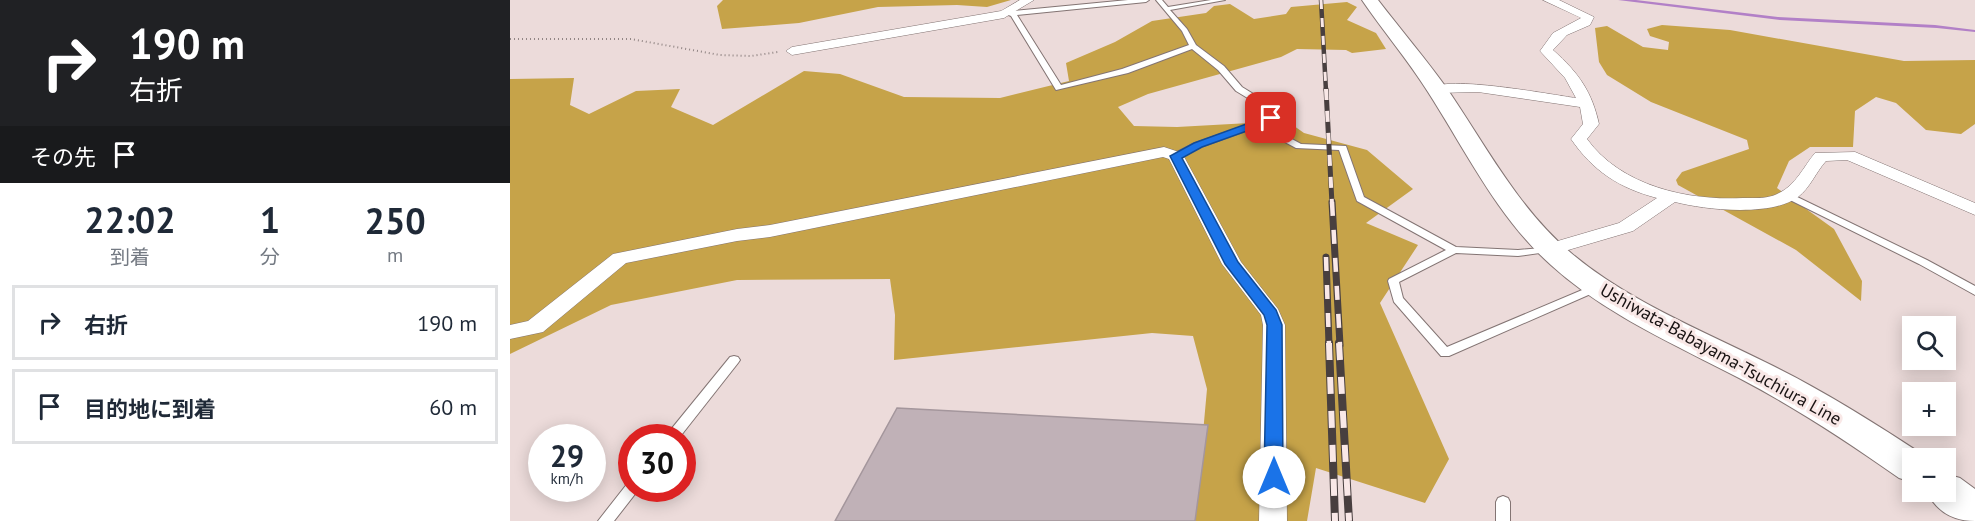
<!DOCTYPE html>
<html lang="ja">
<meta charset="utf-8">
<style>
:root{--surface:#fff;--page:#f2f2f3;--text:#1f2937;--muted:#747a83;--line:#e0e1e3}
body{margin:0;font-family:"PT Sans","Noto Sans JP",sans-serif;background:var(--page);color:var(--text);height:100vh;display:flex;flex-direction:column;font-size:22px;white-space:nowrap}
*{box-sizing:border-box;margin:0}
p{font-size:20px;color:var(--muted)}
.icon{flex:none;width:33px;height:33px;fill:none;stroke:currentColor;stroke-width:2;stroke-linecap:round;stroke-linejoin:round}
.map{position:relative;flex:1;overflow:hidden}
.sheet{display:flex;flex-direction:column;background:var(--surface);width:510px}
.sheet>*{flex:none}
.hud{background:#202124;color:#fff;overflow:hidden}
.fabs{position:absolute;left:1392px;top:316px;display:grid;gap:12px}
.fabs a{display:grid;place-items:center;width:54px;height:54px;border-radius:0px;background:var(--surface);box-shadow:0 3px 15px #0003;font-size:30px}
.speed{position:absolute;left:18px;top:424px;display:flex;gap:12px;font-size:30px;font-weight:700;text-align:center}
.speed>*{display:grid;place-content:center;width:78px;height:78px;border-radius:50%;background:var(--surface);box-shadow:0 3px 15px #0003;line-height:1}
.speed small{font-size:15px;font-weight:400}
.speed .limit{border:9px solid #d22;background:#fff;color:#111}
.pin{position:absolute;display:grid;place-items:center;width:51px;height:51px;color:#fff;margin:-26px;border-radius:12px;box-shadow:0 3px 9px #0006}
.me{position:absolute;width:66px;margin:-33px;rotate:0deg;stroke-linejoin:round;filter:drop-shadow(0 0 4px #0008)}
.turn{display:flex;align-items:center;gap:21px;height:126px;padding:0 30px;font-size:27px}
.turn .icon{width:78px;height:78px;stroke-width:2.5}
.turn b{display:block;font-size:42px;line-height:51px}
.then{display:flex;align-items:center;height:57px;padding:0 30px;background:#0003;gap:12px;font-size:22px}
.eta{display:flex;justify-content:space-evenly;align-items:center;height:102px;text-align:center}
.eta b{font-size:36px;font-weight:800;line-height:42px}
ul{padding:0;list-style:none}
li{display:flex;align-items:center;gap:18px;height:75px;margin:0 12px 9px;padding:0 18px;border:3px solid var(--line);border-radius:0px}
li div{flex:1}
li b{display:block;font-size:22px}
li em{font-style:normal}
main{display:flex;flex:1;min-height:0}
.map>svg:first-child{display:block}
.forest{fill:#c6a349}
.water{fill:#b280c7}
.building{fill:#c0b1b7;stroke:#a4969c;stroke-width:1.5}
.lines{fill:none;stroke-linecap:round;stroke-linejoin:round}
.lane-casing{stroke:#837473;stroke-width:2}
.street-casing{stroke:#837473;stroke-width:1}
.secondary-casing{stroke:#837473;stroke-width:2}
.path{stroke:#928685;stroke-width:2;stroke-dasharray:1 3;stroke-linecap:butt}
.lane{fill:#fff;fill-rule:evenodd}
.street{fill:#fff;fill-rule:evenodd}
.secondary{fill:#fff;fill-rule:evenodd}
.rail-far3-casing{stroke:#483f3f;stroke-width:4.5}
.rail-far2-casing{stroke:#483f3f;stroke-width:5}
.rail-far1-casing{stroke:#483f3f;stroke-width:7}
.rail-casing{stroke:#483f3f;stroke-width:8}
.rail-far3{stroke:#f9e8e7;stroke-width:3;stroke-dasharray:9;stroke-linecap:butt}
.rail-far2{stroke:#f9e8e7;stroke-width:4;stroke-dasharray:11;stroke-linecap:butt}
.rail-far1{stroke:#f9e8e7;stroke-width:4.5;stroke-dasharray:14;stroke-linecap:butt}
.rail{stroke:#f9e8e7;stroke-width:6;stroke-dasharray:17;stroke-linecap:butt}
.route{fill:#1a73e8;stroke:#114b97;stroke-width:1.5}
.labels{text-anchor:middle;dominant-baseline:central;stroke-width:6;stroke-linejoin:round;paint-order:stroke}
.street-label{font-size:18px;fill:#191313;stroke:#f9e8e7}
</style>
<main>
<section class="sheet">
<div class="hud">
<div class="turn"><svg class="icon" aria-label="right" viewBox="0 0 24 24"><path d="M7 20v-9h11M14 6l5 5-5 5"/></svg><div><b>190 m</b>右折</div></div>
<div class="then">その先<svg class="icon" aria-label="arrive" viewBox="0 0 24 24"><path d="M6 21V4h12l-3 4 3 4H6"/></svg></div>
</div>
<div class="eta">
<div><b>22:02</b><p>到着</p></div>
<div><b>1</b><p>分</p></div>
<div><b>250</b><p>m</p></div>
</div>
<ul>
<li><svg class="icon" aria-label="right" viewBox="0 0 24 24"><path d="M7 20v-9h11M14 6l5 5-5 5"/></svg><div><b>右折</b></div><em>190 m</em></li>
<li><svg class="icon" aria-label="arrive" viewBox="0 0 24 24"><path d="M6 21V4h12l-3 4 3 4H6"/></svg><div><b>目的地に到着</b></div><em>60 m</em></li>
</ul>
</section>
<div class="map">
<svg width="1465" height="521" viewBox="0 0 1465 521">
<rect width="100%" height="100%" fill="#ecdbda"/>
<g class="forest">
<polygon points="213,0 501,0 477,7 447,5 368,7 289,23 212,29 207,6"/>
<polygon points="837,2 847,7 837,20 866,33 876,49 842,53 836,50 787,49 771,57 638,94 608,107 624,126 667,127 777,121 794,133 857,150 903,189 856,223 908,245 870,303 939,459 915,503 806,468 797,521 685,521 697,389 683,336 642,333 384,360 385,315 380,279 227,280 101,305 0,354 0,79 64,78 60,105 79,114 126,91 170,89 161,107 203,125 294,71 330,74 394,97 490,98 559,81 556,63 605,42 642,21 696,13 704,6 720,4 744,19 776,14 781,7"/>
<polygon points="1152,25 1220,30 1394,61 1465,60 1465,124 1451,134 1416,130 1386,103 1366,97 1345,111 1343,147 1300,147 1279,161 1267,188 1324,229 1352,281 1351,301 1286,250 1168,185 1166,180 1172,172 1239,149 1237,140 1141,102 1097,75 1089,62 1085,28 1097,26 1133,47 1158,50 1159,42 1140,36 1137,29"/>
</g>
<polygon class="water" points="1108,0 1126,0 1268,17 1425,25 1465,30 1465,32 1427,28 1270,20"/>
<polygon class="building" points="387,408 698,425 685,521 325,521"/>
<g class="lines">
<g class="lane-casing">
<g id="lane">
<polygon points="618,0 639,0 636,2 507,15 551,85 612,69 679,45 672,31 646,0 652,0 658,7 701,0 715,0 660,10 677,29 686,45 714,66 732,87 766,108 767,110 764,121 754,124 791,144 836,146 854,197 946,247 1008,250 1044,247 1045,249 1044,251 1008,256 946,253 889,282 893,298 937,347 1084,285 1092,285 1093,287 1092,289 939,356 931,356 884,302 878,281 879,279 936,250 847,201 829,150 786,148 747,127 691,147 669,158 663,158 663,154 685,143 757,118 759,111 726,91 708,70 682,49 618,73 546,90 501,16 496,14 503,11"/>
<polygon points="1279,193 1417,260 1465,286 1465,295 1409,264 1276,198 1274,196"/>
<polygon points="224,356 228,357 230,360 228,363 169,438 154,438 220,357"/>
<polygon points="122,482 122,489 129,489 104,521 88,521 117,484"/>
<polygon points="993,496 998,498 1000,502 1000,521 986,521 986,502 988,498"/>
</g>
</g>
<g class="street-casing">
<g id="street">
<polygon points="510,0 524,0 494,18 282,55 276,51 282,47 491,11"/>
<path d="M 1033,0 L 1049,0 L 1084,17 L 1080,25 L 1057,35 L 1043,50 C 1069,73 1082,92 1089,124 L 1077,139 C 1111,186 1178,201 1233,198 C 1245,198 1259,199 1269,193 C 1286,185 1294,166 1305,153 L 1345,152 L 1465,203 L 1465,215 L 1337,160 L 1316,161 C 1306,172 1300,188 1288,197 C 1261,217 1196,210 1165,202 L 1123,231 L 1048,253 L 1034,253 L 1031,249 L 1034,245 L 1109,223 L 1147,198 C 1109,188 1083,171 1061,139 L 1073,124 L 1070,107 L 968,92 L 927,93 L 920,89 C 934,74 1043,95 1066,98 L 1055,78 L 1030,51 L 1043,33 L 1071,18 Z"/>
<polygon points="654,147 672,153 731,262 768,309 775,325 777,521 749,521 753,325 751,315 712,264 659,159 653,157 260,237 227,241 116,263 33,332 0,339 0,325 18,321 103,254 227,229 260,225"/>
</g>
</g>
<g class="secondary-casing">
<g id="secondary">
<path d="M 852,0 L 868,0 C 891,30 916,59 938,90 C 976,146 1008,208 1061,253 C 1118,301 1189,329 1255,362 C 1311,389 1363,422 1415,456 L 1417,459 L 1402,459 L 1402,482 L 1389,478 C 1338,442 1286,408 1231,379 C 1166,345 1096,315 1041,265 C 988,218 956,151 918,92 C 898,60 873,31 852,0 Z"/>
<path d="M 1436,474 L 1450,478 L 1465,489 L 1465,521 C 1443,521 1427,512 1417,492 L 1436,492 Z"/>
</g>
</g>
<polyline class="path" points="0,39 121,39 210,55 241,56 268,52"/>
<use href="#lane" class="lane"/>
<use href="#street" class="street"/>
<use href="#secondary" class="secondary"/>
<g class="rail-far3-casing">
<polyline id="rail-far3" points="811,0 816,91"/>
</g>
<g class="rail-far2-casing">
<polyline id="rail-far2" points="816,89 822,204"/>
</g>
<g class="rail-far1-casing">
<g id="rail-far1">
<polyline points="822,202 830,345"/>
<polyline points="816,257 819,345"/>
</g>
</g>
<g class="rail-casing">
<g id="rail">
<polyline points="819,343 825,521"/>
<polyline points="829,343 839,521"/>
</g>
</g>
<use href="#rail-far3" class="rail-far3"/>
<use href="#rail-far2" class="rail-far2"/>
<use href="#rail-far1" class="rail-far1"/>
<use href="#rail" class="rail"/>
</g>
<polygon class="route" points="761,115 766,118 765,121 692,147 672,158 728,262 766,310 772,325 773,477 770,483 764,485 757,483 754,477 757,325 754,315 715,264 660,156 684,143"/>
<g class="labels">
<g class="street-label">
<text transform="translate(1211 354) rotate(29)">Ushiwata-Babayama-Tsuchiura Line</text>
</g>
</g>
</svg>
<div class="fabs">
<a><svg class="icon" aria-label="search" viewBox="0 0 24 24"><circle cx="10" cy="10" r="6"/><path d="M15 15l6 6"/></svg></a>
<a>+</a>
<a>−</a>
</div>
<div class="speed"><div>29<small>km/h</small></div><div class="limit">30</div></div>
<div class="pin" style="left:761px;top:118px;background:#d93025"><svg class="icon" aria-label="arrive" viewBox="0 0 24 24"><path d="M6 21V4h12l-3 4 3 4H6"/></svg></div>
<svg class="me" style="left:764px;top:477px" viewBox="-20 -20 40 40"><circle r="19" fill="#fff"/><path d="M0-13L10 11 0 6-10 11z" fill="#1a73e8"/></svg>
</div>
</main>
